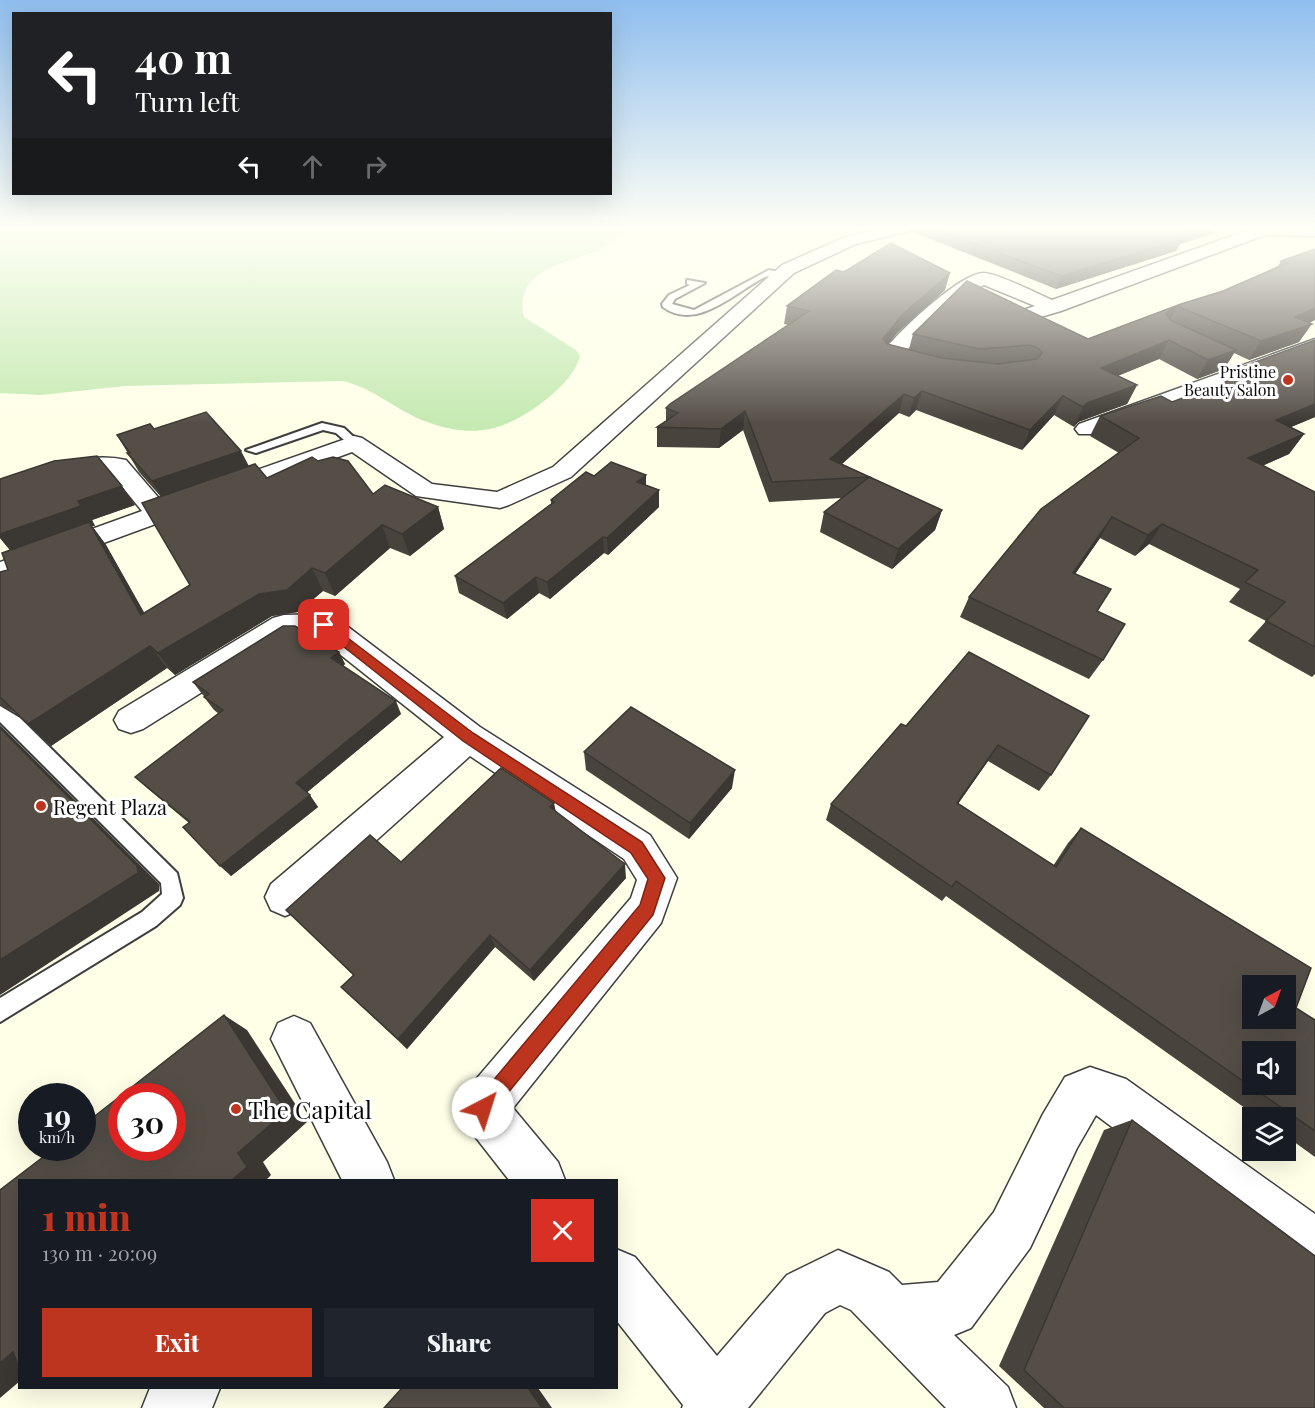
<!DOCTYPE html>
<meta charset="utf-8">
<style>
:root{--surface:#171b24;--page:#20242c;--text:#f1f3f6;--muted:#9ea1a6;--accent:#be351f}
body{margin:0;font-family:"Playfair Display",serif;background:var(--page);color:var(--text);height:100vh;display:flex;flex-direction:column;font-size:22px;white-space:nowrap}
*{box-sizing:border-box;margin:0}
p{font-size:20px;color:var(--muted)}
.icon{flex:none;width:33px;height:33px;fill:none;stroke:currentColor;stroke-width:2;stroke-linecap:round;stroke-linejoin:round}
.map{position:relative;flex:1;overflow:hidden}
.panel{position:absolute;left:18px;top:1179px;width:600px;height:210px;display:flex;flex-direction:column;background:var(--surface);border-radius:0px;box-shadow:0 6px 24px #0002}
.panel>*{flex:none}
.hud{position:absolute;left:12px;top:12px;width:600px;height:183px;border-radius:0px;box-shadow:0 6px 24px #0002;background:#202124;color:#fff;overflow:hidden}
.needle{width:39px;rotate:41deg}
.fabs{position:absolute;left:1242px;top:975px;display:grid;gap:12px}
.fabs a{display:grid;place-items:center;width:54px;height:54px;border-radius:0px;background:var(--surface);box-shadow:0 6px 24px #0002;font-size:30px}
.speed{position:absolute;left:18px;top:1083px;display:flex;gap:12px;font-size:30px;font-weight:700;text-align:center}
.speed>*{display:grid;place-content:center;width:78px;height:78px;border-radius:50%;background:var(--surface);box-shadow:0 6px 24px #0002;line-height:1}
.speed small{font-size:15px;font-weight:400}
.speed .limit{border:9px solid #d22;background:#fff;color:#111}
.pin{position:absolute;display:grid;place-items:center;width:51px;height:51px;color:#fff;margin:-26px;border-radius:12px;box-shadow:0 3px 9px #0006}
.me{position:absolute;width:66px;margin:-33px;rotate:40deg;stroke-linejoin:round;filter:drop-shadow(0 0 4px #0008)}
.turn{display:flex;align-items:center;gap:21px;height:126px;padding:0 24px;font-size:27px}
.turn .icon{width:78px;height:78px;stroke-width:2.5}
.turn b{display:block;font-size:42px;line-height:51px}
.lanes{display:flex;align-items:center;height:57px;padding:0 24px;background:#0003;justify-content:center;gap:30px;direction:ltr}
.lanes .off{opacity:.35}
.round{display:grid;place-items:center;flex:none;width:63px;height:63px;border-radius:0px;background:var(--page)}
.headline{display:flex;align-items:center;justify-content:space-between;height:102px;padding:0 24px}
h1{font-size:36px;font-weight:800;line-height:45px;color:var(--accent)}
.cta{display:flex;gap:12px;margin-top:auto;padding:12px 24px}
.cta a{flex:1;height:69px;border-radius:0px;background:var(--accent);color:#fff;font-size:24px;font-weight:800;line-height:69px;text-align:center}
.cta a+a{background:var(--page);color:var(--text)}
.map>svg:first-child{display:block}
.green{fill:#c5eab2}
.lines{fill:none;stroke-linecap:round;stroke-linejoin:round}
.service-casing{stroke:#3e3e3e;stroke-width:4}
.minor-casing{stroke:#3e3e3e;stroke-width:3}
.service{fill:#fff;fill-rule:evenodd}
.minor{fill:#fff;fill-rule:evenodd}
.wall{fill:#48433d}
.shaded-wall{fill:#3b3732}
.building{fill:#544e47;stroke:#3b3732;stroke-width:1.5;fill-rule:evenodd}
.route{fill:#be351f;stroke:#7c2214;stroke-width:1.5}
.poi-dot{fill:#be351f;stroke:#fff;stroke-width:2}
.labels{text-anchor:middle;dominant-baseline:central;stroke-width:6;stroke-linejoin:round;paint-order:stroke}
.far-poi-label{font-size:16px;fill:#0b0b0b;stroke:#fff;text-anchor:end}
.poi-label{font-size:20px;fill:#0b0b0b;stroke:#fff;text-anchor:start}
.near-poi-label{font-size:24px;fill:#0b0b0b;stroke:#fff;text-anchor:start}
</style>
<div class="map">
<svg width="1315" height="1408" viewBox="0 0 1315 1408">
<rect width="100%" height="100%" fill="#ffffe8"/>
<path class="green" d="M 0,227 L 631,227 C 621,234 609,246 597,251 C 564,264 513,270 524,317 L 576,350 L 580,356 C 575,376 555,393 539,405 C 503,431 473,438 430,423 C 399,413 376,389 343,381 L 125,386 L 41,395 L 0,393 Z"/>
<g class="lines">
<g class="service-casing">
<g id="service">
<path d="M 769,270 L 787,274 C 781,279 773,274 765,277 C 735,292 697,332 663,307 L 662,304 L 669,295 L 690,285 L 687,284 L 687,280 L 705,283 L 675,299 L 672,304 L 694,310 Z"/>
<polygon points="322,423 344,428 360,443 350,445 336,433 323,430 256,453 246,450"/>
<polygon points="0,706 20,718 177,873 183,898 180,905 156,926 0,1022 0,998 142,912 162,894 161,883 0,722"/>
</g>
</g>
<g class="minor-casing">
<g id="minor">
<path d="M 888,227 L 915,227 L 913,230 L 856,244 L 794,273 L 571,477 L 509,505 L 500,508 L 416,496 L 352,452 L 0,581 L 0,562 L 142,511 L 111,473 L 77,475 L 0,501 L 0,485 C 38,472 84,450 126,460 L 163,503 L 354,436 L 362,438 L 432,484 L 497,492 L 553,467 L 782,265 L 845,237 Z"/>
<path d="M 1257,227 L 1315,227 L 1315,236 L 1265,235 L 1061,311 L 1027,321 L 1018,315 L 1020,311 L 1035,306 L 984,285 L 961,296 L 897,360 L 883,360 L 880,356 C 894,335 959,274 983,273 C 995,272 1038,294 1052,300 Z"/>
<polygon points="1315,339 1315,352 1095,434 1079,434 1075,429 1079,424"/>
<polygon points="324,614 335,617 480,727 650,835 677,878 661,923 513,1108 558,1162 565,1180 509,1180 466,1125 459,1108 466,1091 631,898 637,880 624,859 470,756 299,910 285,916 271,910 265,897 271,884 444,737 317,636 290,637 143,729 131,733 119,729 114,720 119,711 273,618 284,615"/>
<polygon points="294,1016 310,1023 387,1162 394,1180 342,1180 271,1039 278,1023"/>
<polygon points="1090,1067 1126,1079 1315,1214 1315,1272 1296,1265 1096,1115 1077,1148 1030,1248 971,1328 954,1335 1008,1387 1016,1408 946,1408 851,1310 840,1305 825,1313 748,1408 682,1408 683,1405 616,1320 616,1249 635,1257 717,1356 787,1275 838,1250 889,1272 902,1285 938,1282 994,1212 1043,1114 1065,1077"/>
<polygon points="150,1388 220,1388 212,1408 142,1408"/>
</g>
</g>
<use href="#service" class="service"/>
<use href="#minor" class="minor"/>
</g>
<g class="wall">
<polygon points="914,227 1215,227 1212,234 1180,244 1176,251 1056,289 913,232"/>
<polygon points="1315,249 1309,323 1299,342 1249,360 1234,353 1224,369 1197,379 1159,359 1118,376 1137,385 1127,404 1078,422 1074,427 1054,415 1022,450 916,410 909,417 899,413 842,464 942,510 935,530 892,569 820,532 824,512 842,498 769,502 743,430 719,448 657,447 657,427 666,421 666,408 789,325 784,324 787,306 844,272 945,290 897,333 888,344 909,349 913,334 1088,339 1181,304 1223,291 1277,268 1281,261"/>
<polygon points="1315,340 1315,417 1291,427 1304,434 1289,454 1262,466 1315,492 1315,674 1312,677 1248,641 1266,621 1229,602 1240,589 1149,544 1135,556 1100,538 1075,574 1097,611 1103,660 1089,679 960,617 969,597 1119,453 1090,436 1100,416 1172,402 1224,383 1231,371"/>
<polygon points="154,429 249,466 267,478 318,461 373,494 438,507 444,529 410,556 390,548 335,596 323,591 298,612 272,616 175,675 167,668 51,746 18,714 0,705 0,572 8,570 10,550 0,538 0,479 135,505 92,520 95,526 92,526 106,545 144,613 190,585 161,497 139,472 117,435"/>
<polygon points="594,476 646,485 659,490 659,507 608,555 604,553 550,599 539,593 507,619 459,593 455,576 551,504 551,500"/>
<polygon points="339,652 345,664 343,666 401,714 307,792 318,807 231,876 189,823 147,788 135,777 219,714 214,710 204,697 205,697 202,694 193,682"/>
<polygon points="969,652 1051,775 1039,791 988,761 958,804 1053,866 1068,843 1081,828 1296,1008 1315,1020 1315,1157 1286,1136 1286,1118 1259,1118 946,896 942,901 826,820 831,804 906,726"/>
<polygon points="584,752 732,788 689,839 586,770"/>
<polygon points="556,812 626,878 534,981 495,947 407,1049 341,987 353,975 286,910 401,862"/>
<polygon points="1132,1120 1315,1408 1044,1408 999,1366 1104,1130"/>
</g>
<g class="shaded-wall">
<polygon points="1203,227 1215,227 1212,234 1180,244 1176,251 1056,289 1061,276 1173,236"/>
<polygon points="950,273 945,290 897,333 878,357 883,339 902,315"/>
<polygon points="1177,306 1168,324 1166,313"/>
<polygon points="1315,308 1315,320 1298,329 1312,324 1299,342 1249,360 1261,341 1295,317"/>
<polygon points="1169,340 1159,359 1092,386 1101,368"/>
<polygon points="1236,350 1224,369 1197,379 1208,360"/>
<polygon points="1137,385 1127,404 1078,422 1074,427 1083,407 1087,403"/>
<polygon points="922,391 916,410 909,417 914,398"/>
<polygon points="904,394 899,413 826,478 830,459"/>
<polygon points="1063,396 1054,415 1022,450 1030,430"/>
<polygon points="1315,398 1315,417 1262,439 1276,420"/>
<polygon points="745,411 743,430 719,448 721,429"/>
<polygon points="1304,434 1289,454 1234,478 1248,458"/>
<polygon points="241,451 251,470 164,500 152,481"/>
<polygon points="646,475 646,491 637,482"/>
<polygon points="122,486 135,505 92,520 95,526 92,526 106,545 158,637 14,555 0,538 0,534 78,501"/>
<polygon points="659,490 659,507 608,555 607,538"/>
<polygon points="438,507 444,529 410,556 402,534"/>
<polygon points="942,510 935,530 892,569 898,549"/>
<polygon points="1112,517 1100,538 1062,593 1073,573"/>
<polygon points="1162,524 1149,544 1135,556 1148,535"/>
<polygon points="382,525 390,548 335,596 325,573"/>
<polygon points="603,537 604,553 550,599 547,582"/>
<polygon points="312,568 323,591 298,612 272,616 175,675 158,653 259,594"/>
<polygon points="536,577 539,593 507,619 503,603"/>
<polygon points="150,646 167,668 51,746 28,724"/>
<polygon points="339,652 345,664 337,671 331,658"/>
<polygon points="396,701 401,714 304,795 296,783"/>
<polygon points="0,725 159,884 159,891 0,995"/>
<polygon points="998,745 988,761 948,818 957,803"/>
<polygon points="735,770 732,788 689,839 690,823"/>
<polygon points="310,795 318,807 231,876 220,866"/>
<polygon points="554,803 557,817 550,807"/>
<polygon points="625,864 626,878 534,981 530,970"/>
<polygon points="490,935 495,947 407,1049 398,1039"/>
<polygon points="224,1015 247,1030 307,1122 263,1162 271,1175 266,1180 232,1180 238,1153"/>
<polygon points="20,1351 20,1381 0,1398 0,1363 13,1352"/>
<polygon points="528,1388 538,1388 552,1408 542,1408"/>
</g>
<g class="building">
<polygon points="930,227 1203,227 1173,236 1182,239 1061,276"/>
<polygon points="891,243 950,273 902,315 883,339 887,344 942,358 998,364 1037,359 1042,353 1038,348 1030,345 979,349 913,334 967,281 1088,339 1181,304 1223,291 1287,263 1281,261 1315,249 1315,308 1295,317 1312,324 1261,341 1177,306 1166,313 1170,320 1236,350 1208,360 1169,340 1101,368 1137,385 1087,403 1083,407 1063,396 1030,430 922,391 914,398 904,394 830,459 942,510 898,549 824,512 869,477 772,482 745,411 721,429 657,427 678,413 666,408 670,404 809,311 787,306 836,270 844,272"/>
<polygon points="1315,340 1315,404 1276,420 1304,434 1248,458 1315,492 1315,647 1266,621 1285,602 1245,582 1258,570 1162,524 1148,535 1112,517 1073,573 1111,589 1097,611 1125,624 1103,660 969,597 1041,509 1139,438 1100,416 1161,396 1172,402 1242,376 1231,371"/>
<polygon points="206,412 241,451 152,481 127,453 130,453 117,435 150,424 154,429"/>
<polygon points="97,456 122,486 78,501 81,506 0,534 0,479 54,461"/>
<polygon points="312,457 318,461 333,457 348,461 373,494 385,485 438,507 402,534 382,525 325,573 312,568 287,590 259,594 158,653 150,646 28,724 0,697 0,572 8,570 2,553 89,522 141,615 190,585 142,503 255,464 267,478"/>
<polygon points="611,462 646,475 637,482 659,490 607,538 603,537 547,582 536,577 503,603 455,576 554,502 551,500 586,472 594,476"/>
<polygon points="283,626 295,626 339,652 331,658 396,701 296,783 310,795 220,866 183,827 190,822 135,777 223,710 204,697 209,694 193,682"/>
<path d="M 969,652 L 1089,716 L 1051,775 L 998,745 L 957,803 L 1056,867 L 1081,828 L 1311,968 L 1296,1008 L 1315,1020 L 1315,1131 L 956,881 L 952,887 L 831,804 L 901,724 L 906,726 ZM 1252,986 L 1286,986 L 1286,1018 L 1252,1018 ZM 1252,1052 L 1286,1052 L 1286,1084 L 1252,1084 Z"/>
<polygon points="631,707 735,770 690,823 584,752"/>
<polygon points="0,728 137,866 138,873 0,960"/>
<polygon points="501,768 554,803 550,807 625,864 530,970 490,935 398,1039 341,987 354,975 286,910 370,835 401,862"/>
<path d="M 224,1015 L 286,1111 L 238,1153 L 247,1167 L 232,1180 L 20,1180 L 20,1370 L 13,1352 L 0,1363 L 0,1190 L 55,1148 L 82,1148 L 82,1126 ZM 122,1096 L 172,1096 L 172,1148 L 122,1148 Z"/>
<polygon points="1132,1120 1315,1256 1315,1408 1064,1408 1024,1370"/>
<polygon points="402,1388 528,1388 542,1408 384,1408"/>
</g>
<linearGradient id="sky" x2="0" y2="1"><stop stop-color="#8fbeee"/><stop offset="0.54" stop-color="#fffff5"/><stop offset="1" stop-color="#fffff5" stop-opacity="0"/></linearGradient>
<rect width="1315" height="424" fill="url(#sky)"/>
<polygon class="route" points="324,620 473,733 642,842 665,878 653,915 490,1115 483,1118 476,1115 473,1108 476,1101 640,905 648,879 631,853 463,741 320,628 318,625"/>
<g class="poi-dot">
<circle cx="1288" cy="380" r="6"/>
<circle cx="41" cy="806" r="6"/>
<circle cx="236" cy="1109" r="6"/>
</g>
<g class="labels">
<g class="far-poi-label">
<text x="1276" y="371">Pristine<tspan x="1276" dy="18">Beauty Salon</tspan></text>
</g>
<g class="poi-label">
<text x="53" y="806">Regent Plaza</text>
</g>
<g class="near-poi-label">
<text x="248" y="1109">The Capital</text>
</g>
</g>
</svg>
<div class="fabs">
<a><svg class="needle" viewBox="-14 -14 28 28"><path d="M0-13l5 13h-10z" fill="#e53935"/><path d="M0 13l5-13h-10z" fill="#9ea1a6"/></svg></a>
<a><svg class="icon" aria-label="sound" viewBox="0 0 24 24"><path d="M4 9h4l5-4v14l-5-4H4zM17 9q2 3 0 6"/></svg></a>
<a><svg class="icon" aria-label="layers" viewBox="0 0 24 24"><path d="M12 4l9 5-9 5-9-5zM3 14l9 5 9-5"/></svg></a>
</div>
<div class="speed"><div>19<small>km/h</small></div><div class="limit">30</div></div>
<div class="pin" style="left:324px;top:625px;background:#d93025"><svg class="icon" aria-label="arrive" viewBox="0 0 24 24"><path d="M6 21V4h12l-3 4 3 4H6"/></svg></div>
<svg class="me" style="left:483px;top:1108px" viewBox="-20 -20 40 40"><circle r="19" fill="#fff"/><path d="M0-13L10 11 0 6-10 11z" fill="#be351f"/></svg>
<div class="hud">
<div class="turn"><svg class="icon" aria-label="left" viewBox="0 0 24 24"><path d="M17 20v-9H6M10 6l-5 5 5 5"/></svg><div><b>40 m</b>Turn left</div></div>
<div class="lanes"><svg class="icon" aria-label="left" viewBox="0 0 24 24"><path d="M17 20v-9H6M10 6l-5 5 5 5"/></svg><svg class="icon off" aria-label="ahead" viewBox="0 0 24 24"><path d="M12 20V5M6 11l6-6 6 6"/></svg><svg class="icon off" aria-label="right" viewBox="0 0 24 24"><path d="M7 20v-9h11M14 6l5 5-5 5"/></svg></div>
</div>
<section class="panel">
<div class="headline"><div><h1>1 min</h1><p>130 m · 20:09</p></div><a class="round" style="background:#d93025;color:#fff"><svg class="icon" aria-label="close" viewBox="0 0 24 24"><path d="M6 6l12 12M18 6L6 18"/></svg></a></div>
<div class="cta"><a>Exit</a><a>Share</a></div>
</section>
</div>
